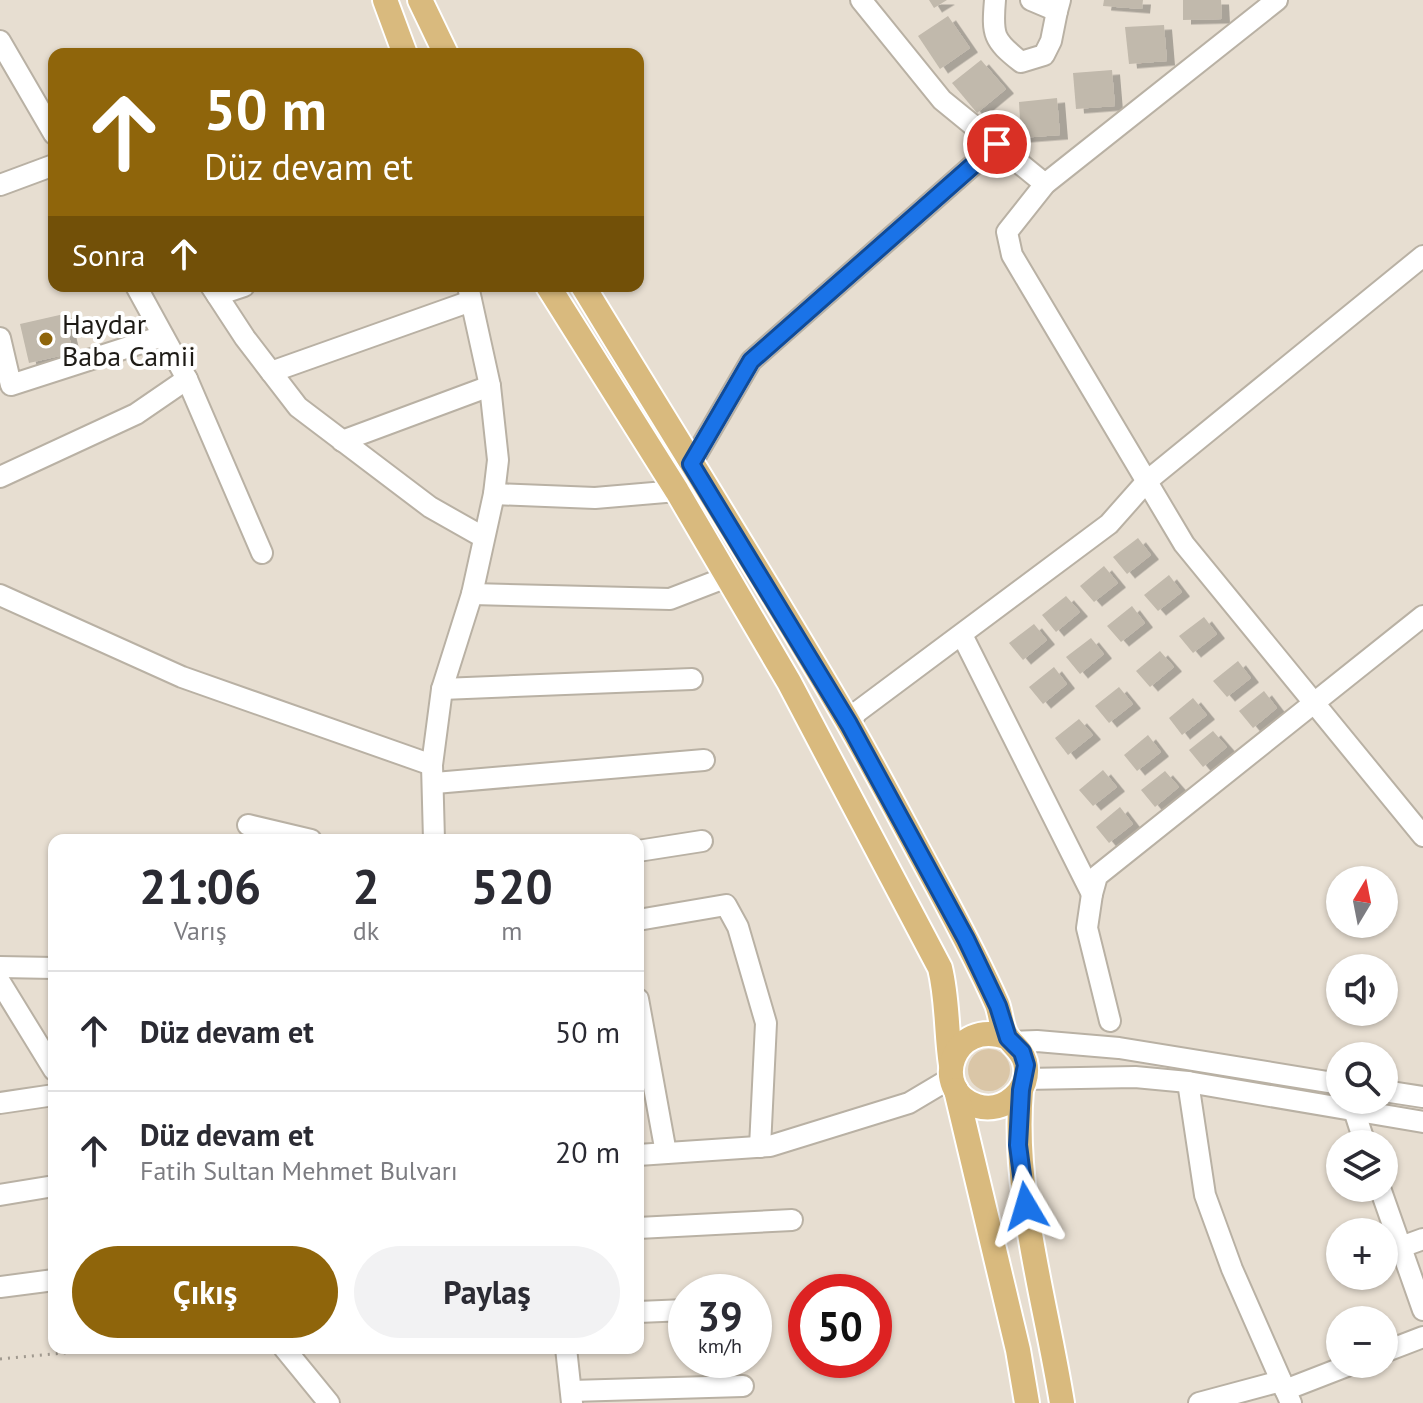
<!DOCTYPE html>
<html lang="tr">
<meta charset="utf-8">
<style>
:root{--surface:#fff;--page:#f2f2f3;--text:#2b2b33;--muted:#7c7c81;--line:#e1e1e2;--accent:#8f650b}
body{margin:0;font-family:"PT Sans",sans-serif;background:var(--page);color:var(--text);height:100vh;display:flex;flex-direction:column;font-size:30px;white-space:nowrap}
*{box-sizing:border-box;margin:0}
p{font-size:26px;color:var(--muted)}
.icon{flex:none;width:44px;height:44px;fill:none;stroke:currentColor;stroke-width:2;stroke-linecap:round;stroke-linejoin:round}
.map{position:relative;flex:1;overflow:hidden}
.sheet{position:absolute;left:48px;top:834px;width:596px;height:520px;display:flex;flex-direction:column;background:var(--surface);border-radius:16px;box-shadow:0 2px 6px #0004}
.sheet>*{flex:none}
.top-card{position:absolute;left:48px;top:48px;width:596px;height:244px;border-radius:16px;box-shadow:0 2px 6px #0004;background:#8f650b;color:#fff;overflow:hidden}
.needle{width:52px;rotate:10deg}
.controls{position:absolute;left:1326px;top:866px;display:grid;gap:16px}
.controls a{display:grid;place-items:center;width:72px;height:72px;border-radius:50%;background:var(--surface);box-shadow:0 2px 6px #0004;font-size:40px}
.speed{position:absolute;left:668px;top:1274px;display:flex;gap:16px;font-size:40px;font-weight:700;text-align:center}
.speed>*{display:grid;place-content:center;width:104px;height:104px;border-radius:50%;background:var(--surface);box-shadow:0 2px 6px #0004;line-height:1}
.speed small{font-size:20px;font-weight:400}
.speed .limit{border:12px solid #d22;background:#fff;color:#111}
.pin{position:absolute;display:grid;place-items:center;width:68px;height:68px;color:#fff;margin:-34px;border:4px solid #fff;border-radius:50%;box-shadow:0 2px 8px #0007}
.me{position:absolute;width:88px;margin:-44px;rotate:353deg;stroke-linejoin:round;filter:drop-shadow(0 0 6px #0008)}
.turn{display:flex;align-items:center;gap:28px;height:168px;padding:0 24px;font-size:36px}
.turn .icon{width:104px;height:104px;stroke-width:2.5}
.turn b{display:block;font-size:56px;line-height:68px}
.then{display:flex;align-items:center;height:76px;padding:0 24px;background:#0003;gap:16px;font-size:30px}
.eta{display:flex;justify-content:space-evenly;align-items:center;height:136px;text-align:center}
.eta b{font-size:48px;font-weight:800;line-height:56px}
.action{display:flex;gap:16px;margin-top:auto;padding:16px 24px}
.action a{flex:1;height:92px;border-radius:48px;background:var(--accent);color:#fff;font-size:32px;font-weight:800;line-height:92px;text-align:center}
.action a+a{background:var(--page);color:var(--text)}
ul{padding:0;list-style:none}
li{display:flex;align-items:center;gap:24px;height:120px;padding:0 24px;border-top:2px solid var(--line)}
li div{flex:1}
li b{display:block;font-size:30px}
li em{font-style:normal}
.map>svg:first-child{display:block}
.green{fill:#dac6a7}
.building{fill:#c1b9ac;filter:url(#shadow)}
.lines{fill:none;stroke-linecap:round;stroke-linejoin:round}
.minor-casing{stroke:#b9b1a4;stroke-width:24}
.major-casing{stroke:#fff;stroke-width:28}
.path{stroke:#a0998f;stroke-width:3;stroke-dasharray:2 6;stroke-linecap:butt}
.minor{stroke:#fff;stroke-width:20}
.major{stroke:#d9ba7e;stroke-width:24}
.route-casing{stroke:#114b97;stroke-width:20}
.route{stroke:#1a73e8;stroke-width:14}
.poi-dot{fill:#8f650b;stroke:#fff;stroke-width:3}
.labels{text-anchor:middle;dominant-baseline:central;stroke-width:8;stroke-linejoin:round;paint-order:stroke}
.poi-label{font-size:28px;fill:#1e1b16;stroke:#fff;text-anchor:start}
</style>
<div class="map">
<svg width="1423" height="1403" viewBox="0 0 1423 1403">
<defs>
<filter id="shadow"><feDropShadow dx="8" dy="4.5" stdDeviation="0" flood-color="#0004"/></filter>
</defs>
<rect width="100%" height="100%" fill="#e7ded1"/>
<circle class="green" cx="989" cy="1070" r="21"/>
<g class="building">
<polygon points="929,0 947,0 934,8"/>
<polygon points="1104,0 1143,0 1142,9 1103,6"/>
<polygon points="1183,0 1221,0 1222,19 1183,20"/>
<polygon points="948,16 970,48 940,69 918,36"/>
<polygon points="1164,25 1167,61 1129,64 1125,27"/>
<polygon points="981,60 1006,89 977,113 952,83"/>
<polygon points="1112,70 1115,106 1076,109 1073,73"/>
<polygon points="1057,98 1060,135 1021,138 1019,102"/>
<polygon points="64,314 73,353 29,363 20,324"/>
<polygon points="1138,538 1151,555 1127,574 1113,557"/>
<polygon points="1104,566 1118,583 1094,602 1080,586"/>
<polygon points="1169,575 1182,592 1158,611 1144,595"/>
<polygon points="1066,596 1080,612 1056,632 1042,615"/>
<polygon points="1132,606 1145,623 1121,642 1107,626"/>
<polygon points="1204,617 1217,634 1193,653 1179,636"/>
<polygon points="1034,624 1047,640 1023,660 1009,643"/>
<polygon points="1091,638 1104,654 1080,674 1066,657"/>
<polygon points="1160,651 1174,667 1150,687 1136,671"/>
<polygon points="1238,661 1251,678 1227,697 1213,681"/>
<polygon points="1054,667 1067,684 1043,704 1029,687"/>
<polygon points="1119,687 1133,704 1109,723 1095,706"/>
<polygon points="1264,691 1277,708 1253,728 1239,711"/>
<polygon points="1193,698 1207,715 1182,735 1169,718"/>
<polygon points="1079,719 1093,735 1068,755 1055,738"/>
<polygon points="1213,731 1227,747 1203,767 1189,750"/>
<polygon points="1148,735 1161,752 1137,771 1124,755"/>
<polygon points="1103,770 1117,787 1093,806 1079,790"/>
<polygon points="1165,771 1179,787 1155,807 1141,790"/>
<polygon points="1120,807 1133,824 1109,843 1096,827"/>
</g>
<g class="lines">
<g class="minor-casing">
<g id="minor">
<polyline points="861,0 942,100 1045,184"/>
<path d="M 995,0 C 992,35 993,40 1021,62 L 1044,55 L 1051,41 L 1057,11"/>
<polyline points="1031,0 1057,11 1060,0"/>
<polyline points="1277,0 1045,184 1007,232 1012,255 1184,544 1423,836"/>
<polyline points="0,41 54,134"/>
<polyline points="0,185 54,165"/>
<polyline points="136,286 187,379 262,553"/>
<polyline points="211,286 245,338 298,407 430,507 483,537"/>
<polyline points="217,295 244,286"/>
<polyline points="0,338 11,385 163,336"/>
<polyline points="271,372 471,301"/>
<polyline points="342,441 490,386"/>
<polyline points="691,464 751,361 997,144"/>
<polyline points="0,477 136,414 187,379"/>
<polyline points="494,494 595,498 677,491"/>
<polyline points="472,594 670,599 727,577"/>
<polyline points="0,595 182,677 432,765"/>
<polyline points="962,635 1092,894"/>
<polyline points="442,689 692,679"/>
<polyline points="849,724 857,712 1109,524 1147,481 1423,256"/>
<polyline points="435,783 704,760"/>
<polyline points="248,825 311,840"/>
<polyline points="434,840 432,765 442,689 472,594 494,494 498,460 490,386 468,286"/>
<polyline points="638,851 702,841"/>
<polyline points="638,920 726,905 738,927 766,1023 760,1147"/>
<polyline points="0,967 54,968"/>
<polyline points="0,982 54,1070"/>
<polyline points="638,999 666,1153"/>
<polyline points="1110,1021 1087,928 1092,894 1097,876 1423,616"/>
<polyline points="1013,1042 1037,1041 1119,1048 1340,1084"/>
<polyline points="1025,1079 1135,1077 1188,1082 1423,1122"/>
<polyline points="1188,1082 1205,1195 1232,1269 1291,1403"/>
<polyline points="1384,1091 1423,1097"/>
<polyline points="0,1103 54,1095"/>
<polyline points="1354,1110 1365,1144"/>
<polyline points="638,1155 770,1146 909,1103 951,1078"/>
<polyline points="1380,1188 1423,1310"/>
<polyline points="0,1195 54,1186"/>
<polyline points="638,1228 792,1220"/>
<polyline points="1401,1247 1423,1239"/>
<polyline points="0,1287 54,1280"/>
<polyline points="638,1312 686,1310"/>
<polyline points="284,1348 329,1403"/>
<polyline points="566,1348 572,1403"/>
<polyline points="1384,1352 1423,1337"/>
<polyline points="1285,1390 1352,1364"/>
<polyline points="571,1391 743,1386"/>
<polyline points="1199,1403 1281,1381"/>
</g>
</g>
<g class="major-casing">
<g id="major">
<polyline points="385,0 405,54"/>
<polyline points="420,0 446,54"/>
<path d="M 548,286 L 677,491 L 789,682 L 940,968 C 948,1001 946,1032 951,1065"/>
<path d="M 583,286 C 671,431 762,574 847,720 C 878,774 907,830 937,885 C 958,924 979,963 997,1004 C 1001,1014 1001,1030 1008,1038 C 1015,1047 1022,1051 1025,1062 C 1032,1090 1004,1114 977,1106 C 929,1091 952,1016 1008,1038"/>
<polyline points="956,1090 1018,1350 1027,1403"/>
<path d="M 1021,1090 C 1012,1192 1046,1302 1062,1403"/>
</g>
</g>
<polyline class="path" points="0,1359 118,1348"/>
<use href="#minor" class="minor"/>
<use href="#major" class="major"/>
</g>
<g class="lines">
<g class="route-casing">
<polyline id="route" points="997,144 751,361 691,464 849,724 966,939 998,1006 1008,1038 1022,1052 1026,1065 1021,1090 1018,1145 1026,1206"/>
</g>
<use href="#route" class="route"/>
</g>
<circle class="poi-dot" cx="46" cy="339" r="8"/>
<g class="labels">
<g class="poi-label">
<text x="62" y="323">Haydar<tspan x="62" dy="32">Baba Camii</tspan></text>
</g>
</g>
</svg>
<div class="controls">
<a><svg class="needle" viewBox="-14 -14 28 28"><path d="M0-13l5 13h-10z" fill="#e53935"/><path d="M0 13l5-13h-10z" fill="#7c7c81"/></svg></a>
<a><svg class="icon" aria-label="sound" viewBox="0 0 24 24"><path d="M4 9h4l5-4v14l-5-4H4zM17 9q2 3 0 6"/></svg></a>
<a><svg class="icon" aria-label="search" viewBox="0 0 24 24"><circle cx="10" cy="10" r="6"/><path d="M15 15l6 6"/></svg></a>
<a><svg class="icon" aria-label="layers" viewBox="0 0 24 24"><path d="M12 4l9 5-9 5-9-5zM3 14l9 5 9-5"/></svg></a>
<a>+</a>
<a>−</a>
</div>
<div class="speed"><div>39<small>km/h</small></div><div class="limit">50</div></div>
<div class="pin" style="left:997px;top:144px;background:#d93025"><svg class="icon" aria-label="arrive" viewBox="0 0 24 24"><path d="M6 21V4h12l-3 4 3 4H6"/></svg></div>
<svg class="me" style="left:1026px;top:1206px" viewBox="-20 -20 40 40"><path d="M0-17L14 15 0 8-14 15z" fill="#1a73e8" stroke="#fff" stroke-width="4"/></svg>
<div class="top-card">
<div class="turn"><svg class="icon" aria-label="ahead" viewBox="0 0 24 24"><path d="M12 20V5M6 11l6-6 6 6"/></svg><div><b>50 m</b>Düz devam et</div></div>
<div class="then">Sonra<svg class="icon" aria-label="ahead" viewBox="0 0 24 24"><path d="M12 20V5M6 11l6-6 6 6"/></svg></div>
</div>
<section class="sheet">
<div class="eta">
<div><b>21:06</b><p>Varış</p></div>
<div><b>2</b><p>dk</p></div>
<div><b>520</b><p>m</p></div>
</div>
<ul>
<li><svg class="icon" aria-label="ahead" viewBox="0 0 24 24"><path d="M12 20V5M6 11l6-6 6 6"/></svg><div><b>Düz devam et</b></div><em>50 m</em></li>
<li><svg class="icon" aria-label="ahead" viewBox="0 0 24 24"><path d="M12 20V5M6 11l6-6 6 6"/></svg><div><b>Düz devam et</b><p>Fatih Sultan Mehmet Bulvarı</p></div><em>20 m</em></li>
</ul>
<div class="action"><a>Çıkış</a><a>Paylaş</a></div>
</section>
</div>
